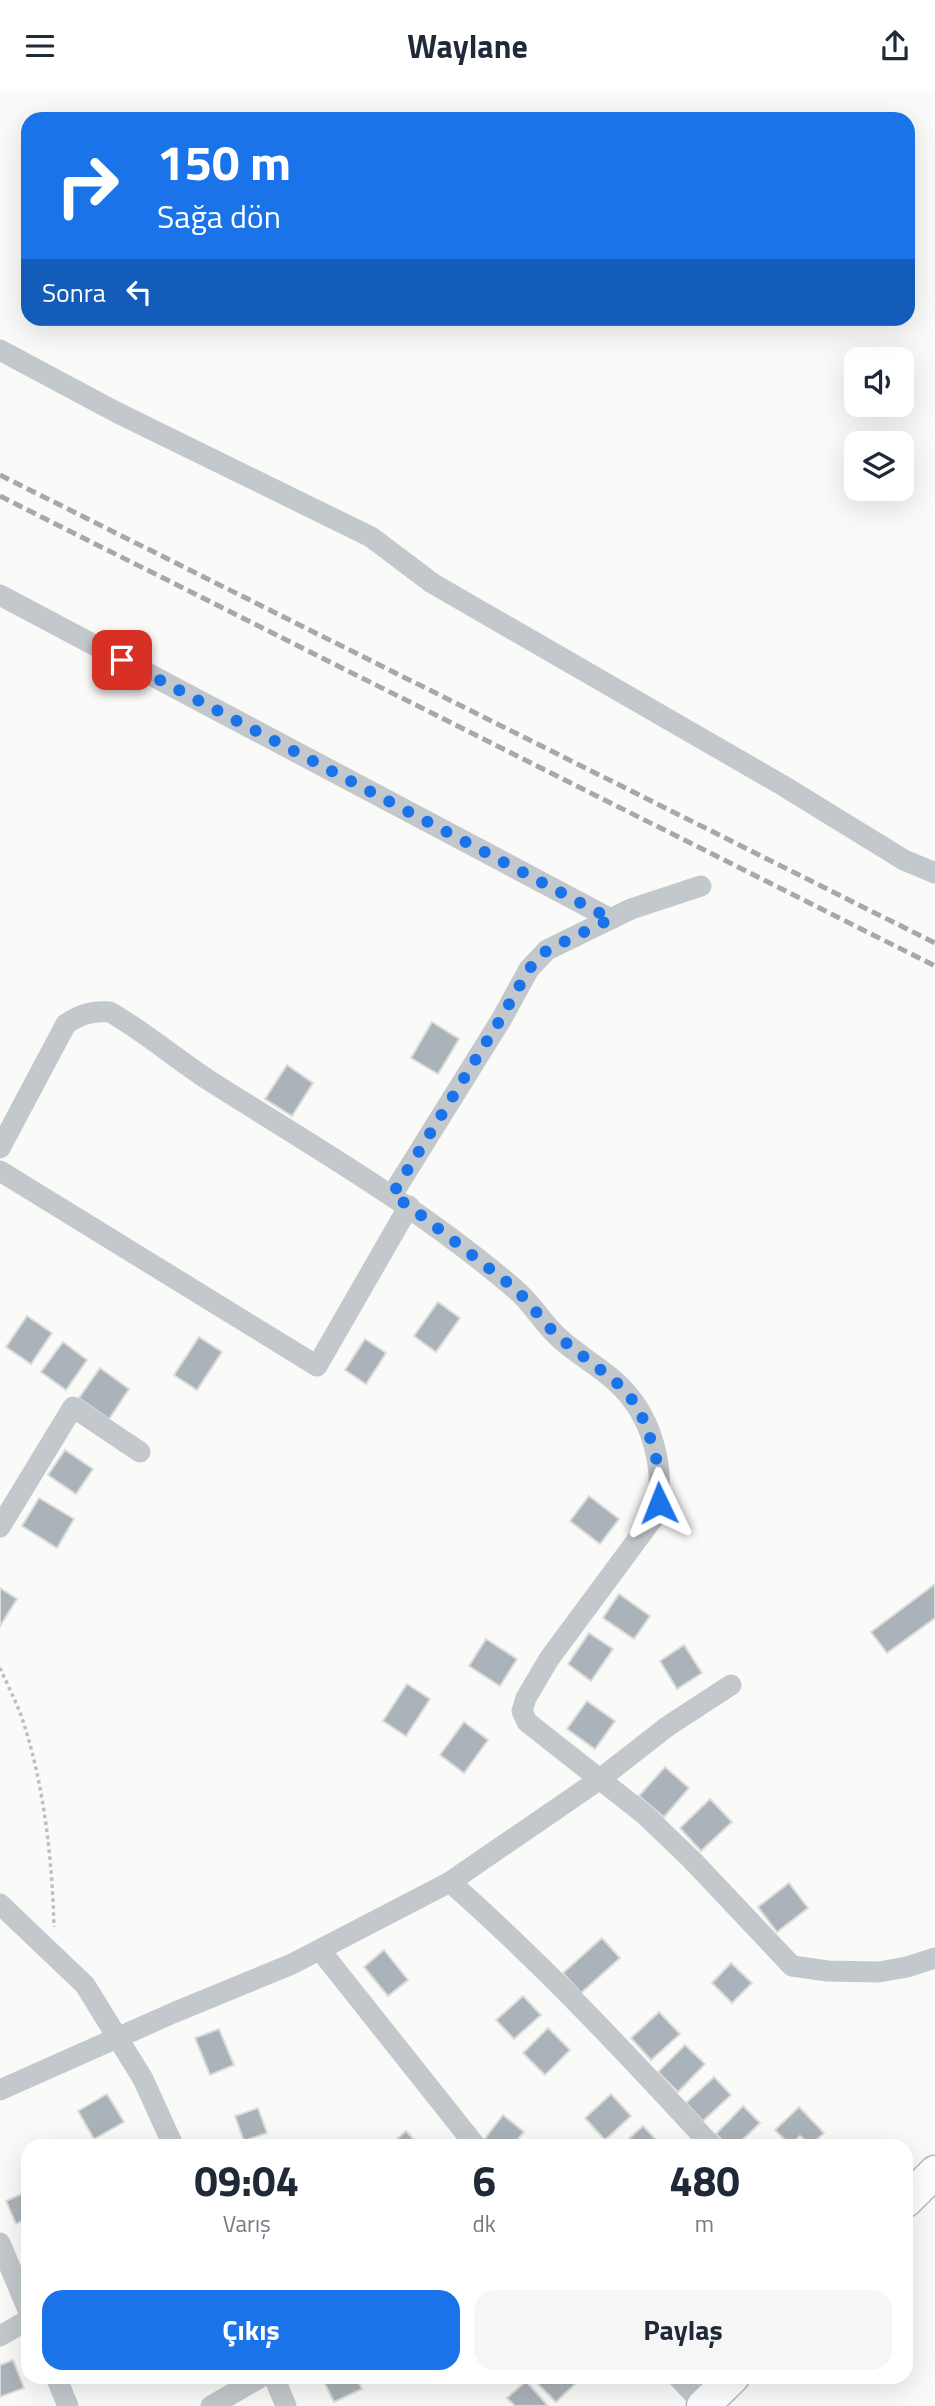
<!DOCTYPE html>
<html lang="tr">
<meta charset="utf-8">
<style>
:root{--surface:#fff;--page:#f6f6f7;--text:#1f2937;--muted:#747a83;--accent:#1a73e8}
body{margin:0;font-family:"Titillium Web",sans-serif;background:var(--page);color:var(--text);height:100vh;display:flex;flex-direction:column;font-size:26px;white-space:nowrap}
*{box-sizing:border-box;margin:0}
p{font-size:23px;color:var(--muted)}
.icon{flex:none;width:38px;height:38px;fill:none;stroke:currentColor;stroke-width:2;stroke-linecap:round;stroke-linejoin:round}
.map{position:relative;flex:1;overflow:hidden}
.panel{position:absolute;left:21px;top:2048px;width:892px;height:245px;display:flex;flex-direction:column;background:var(--surface);border-radius:21px;box-shadow:0 7px 28px #0002}
.panel>*{flex:none}
.hud{position:absolute;left:21px;top:21px;width:894px;height:214px;border-radius:21px;box-shadow:0 7px 28px #0002;background:#1a73e8;color:#fff;overflow:hidden}
.buttons{position:absolute;left:844px;top:256px;display:grid;gap:14px}
.buttons a{display:grid;place-items:center;width:70px;height:70px;border-radius:14px;background:var(--surface);box-shadow:0 7px 28px #0002;font-size:35px}
.pin{position:absolute;display:grid;place-items:center;width:60px;height:60px;color:#fff;margin:-30px;border-radius:14px;box-shadow:0 4px 10px #0006}
.me{position:absolute;width:77px;margin:-38px;rotate:358deg;stroke-linejoin:round;filter:drop-shadow(0 0 5px #0008)}
.turn{display:flex;align-items:center;gap:24px;height:147px;padding:0 21px;font-size:32px}
.turn .icon{width:91px;height:91px;stroke-width:2.5}
.turn b{display:block;font-size:49px;line-height:60px}
.then{display:flex;align-items:center;height:66px;padding:0 21px;background:#0003;gap:14px;font-size:26px}
.eta{display:flex;justify-content:space-evenly;align-items:center;height:119px;text-align:center}
.eta b{font-size:42px;font-weight:700;line-height:49px}
.button{display:flex;gap:14px;margin-top:auto;padding:14px 21px}
.button a{flex:1;height:80px;border-radius:21px;background:var(--accent);color:#fff;font-size:28px;font-weight:700;line-height:80px;text-align:center}
.button a+a{background:var(--page);color:var(--text)}
header{display:flex;justify-content:space-between;align-items:center;height:91px;padding:0 21px;background:var(--surface);font-size:32px;font-weight:700}
.map>svg:first-child{display:block}
.building{fill:#aab3b9;stroke:#dcdcda;stroke-width:2}
.lines{fill:none;stroke-linecap:round;stroke-linejoin:round}
.secondary-casing{stroke:#b3babf;stroke-width:35}
.path{stroke:#bbbfc2;stroke-width:3.5;stroke-dasharray:3.5 3.5;stroke-linecap:butt}
.street{stroke:#c3c8cc;stroke-width:21}
.secondary{stroke:#fff;stroke-width:32}
.rail{stroke:#a2aab0;stroke-width:5;stroke-dasharray:10 5;stroke-linecap:butt}
.route{stroke:#1a73e8;stroke-width:12;stroke-dasharray:0 21.6}
</style>
<header><svg class="icon" aria-label="menu" viewBox="0 0 24 24"><path d="M4 6h16M4 12h16M4 18h16"/></svg>Waylane<svg class="icon" aria-label="share" viewBox="0 0 24 24"><path d="M12 15V3M7 8l5-5 5 5M5 13v7h14v-7"/></svg></header>
<div class="map">
<svg width="935" height="2315" viewBox="0 0 935 2315">
<rect width="100%" height="100%" fill="#fafaf8"/>
<g class="building">
<polygon points="432,931 459,948 438,983 411,967"/>
<polygon points="287,974 313,992 292,1025 265,1008"/>
<polygon points="438,1211 460,1227 436,1261 414,1245"/>
<polygon points="27,1225 52,1242 31,1273 6,1256"/>
<polygon points="199,1246 222,1261 197,1299 174,1284"/>
<polygon points="365,1248 386,1262 366,1293 345,1279"/>
<polygon points="63,1251 87,1269 66,1299 41,1281"/>
<polygon points="100,1277 129,1298 109,1328 79,1307"/>
<polygon points="65,1359 93,1378 76,1403 48,1384"/>
<polygon points="589,1405 619,1428 600,1453 570,1430"/>
<polygon points="39,1407 74,1428 57,1457 22,1435"/>
<polygon points="935,1493 935,1527 887,1562 871,1541"/>
<polygon points="0,1497 17,1508 0,1535"/>
<polygon points="619,1503 650,1525 634,1548 603,1527"/>
<polygon points="589,1542 613,1558 591,1590 568,1573"/>
<polygon points="486,1548 517,1568 500,1595 469,1575"/>
<polygon points="684,1554 702,1582 677,1598 660,1570"/>
<polygon points="407,1593 430,1608 406,1645 383,1630"/>
<polygon points="587,1610 615,1630 595,1658 567,1638"/>
<polygon points="464,1631 488,1649 464,1682 440,1664"/>
<polygon points="665,1676 689,1697 664,1726 639,1705"/>
<polygon points="710,1708 732,1731 701,1760 680,1737"/>
<polygon points="789,1792 808,1817 777,1841 758,1816"/>
<polygon points="602,1847 620,1867 581,1902 563,1882"/>
<polygon points="384,1859 408,1889 388,1905 364,1876"/>
<polygon points="731,1872 752,1892 732,1912 712,1892"/>
<polygon points="523,1905 541,1924 514,1948 496,1929"/>
<polygon points="659,1921 680,1943 651,1969 631,1947"/>
<polygon points="548,1937 570,1959 545,1984 523,1962"/>
<polygon points="219,1938 234,1974 210,1984 195,1947"/>
<polygon points="685,1954 705,1973 678,2001 658,1981"/>
<polygon points="714,1986 731,2004 703,2030 686,2012"/>
<polygon points="107,2003 124,2031 94,2048 78,2020"/>
<polygon points="611,2003 631,2025 605,2049 585,2027"/>
<polygon points="743,2015 760,2032 737,2054 727,2054 716,2043"/>
<polygon points="799,2016 824,2042 811,2054 800,2045 790,2054 775,2039"/>
<polygon points="258,2017 267,2042 244,2050 235,2025"/>
<polygon points="503,2024 524,2041 513,2054 491,2054 484,2049"/>
<polygon points="643,2035 661,2054 622,2054"/>
<polygon points="406,2040 419,2054 390,2054"/>
<polygon points="28,2100 28,2127 16,2133 6,2110"/>
<polygon points="13,2269 24,2297 0,2306 0,2274"/>
<polygon points="325,2286 356,2286 362,2298 334,2311 322,2287"/>
<polygon points="546,2286 573,2286 578,2290 556,2311 538,2293"/>
<polygon points="526,2290 548,2315 515,2315 507,2307"/>
</g>
<g class="lines">
<g class="secondary-casing">
<g id="secondary">
<polyline points="906,2110 935,2081"/>
<polyline points="703,2315 733,2286"/>
</g>
</g>
<path class="path" d="M 0,1577 C 7,1593 16,1610 22,1627 C 44,1693 52,1766 54,1836"/>
<g class="street">
<polyline points="0,259 116,321 371,446 432,492 782,694 904,769 935,782"/>
<polyline points="0,504 611,828"/>
<path d="M 0,1057 L 66,933 C 81,923 92,920 110,921 C 145,941 176,968 210,990 C 314,1056 421,1117 515,1198 C 532,1212 542,1231 557,1245 C 580,1267 611,1281 630,1306 C 655,1337 667,1388 654,1426 L 549,1568 L 526,1607 L 522,1620 L 527,1631 L 644,1723 L 692,1769 L 792,1875 L 828,1880 L 879,1881 L 907,1876 L 935,1867"/>
<polyline points="0,1080 317,1275 409,1115"/>
<polyline points="392,1104 501,929 529,878 547,859 631,818 701,795"/>
<polyline points="0,1436 73,1316 140,1361"/>
<path d="M 450,1791 C 543,1873 627,1963 711,2054"/>
<polyline points="0,1813 85,1894 143,1988 173,2054"/>
<polyline points="320,1859 475,2054"/>
<polyline points="0,1999 173,1922 292,1873 450,1791 600,1688 668,1635 731,1594"/>
<polyline points="0,2152 28,2219"/>
<polyline points="0,2245 28,2229"/>
<polyline points="56,2286 68,2315"/>
<polyline points="274,2286 286,2315"/>
<polyline points="678,2286 704,2314"/>
<polyline points="211,2315 261,2286"/>
</g>
<use href="#secondary" class="secondary"/>
<g class="rail">
<polyline points="0,384 935,852"/>
<polyline points="0,405 935,875"/>
</g>
</g>
<g class="lines">
<polyline class="route" points="122,569 611,828 547,859 529,878 500,929 392,1104 409,1115 517,1199 556,1244 615,1290 631,1307 646,1333 656,1367 661,1395 659,1412"/>
</g>
</svg>
<div class="buttons">
<a><svg class="icon" aria-label="sound" viewBox="0 0 24 24"><path d="M4 9h4l5-4v14l-5-4H4zM17 9q2 3 0 6"/></svg></a>
<a><svg class="icon" aria-label="layers" viewBox="0 0 24 24"><path d="M12 4l9 5-9 5-9-5zM3 14l9 5 9-5"/></svg></a>
</div>
<div class="pin" style="left:122px;top:569px;background:#d93025"><svg class="icon" aria-label="arrive" viewBox="0 0 24 24"><path d="M6 21V4h12l-3 4 3 4H6"/></svg></div>
<svg class="me" style="left:659px;top:1412px" viewBox="-20 -20 40 40"><path d="M0-17L14 15 0 8-14 15z" fill="#1a73e8" stroke="#fff" stroke-width="4"/></svg>
<div class="hud">
<div class="turn"><svg class="icon" aria-label="right" viewBox="0 0 24 24"><path d="M7 20v-9h11M14 6l5 5-5 5"/></svg><div><b>150 m</b>Sağa dön</div></div>
<div class="then">Sonra<svg class="icon" aria-label="left" viewBox="0 0 24 24"><path d="M17 20v-9H6M10 6l-5 5 5 5"/></svg></div>
</div>
<section class="panel">
<div class="eta">
<div><b>09:04</b><p>Varış</p></div>
<div><b>6</b><p>dk</p></div>
<div><b>480</b><p>m</p></div>
</div>
<div class="button"><a>Çıkış</a><a>Paylaş</a></div>
</section>
</div>
